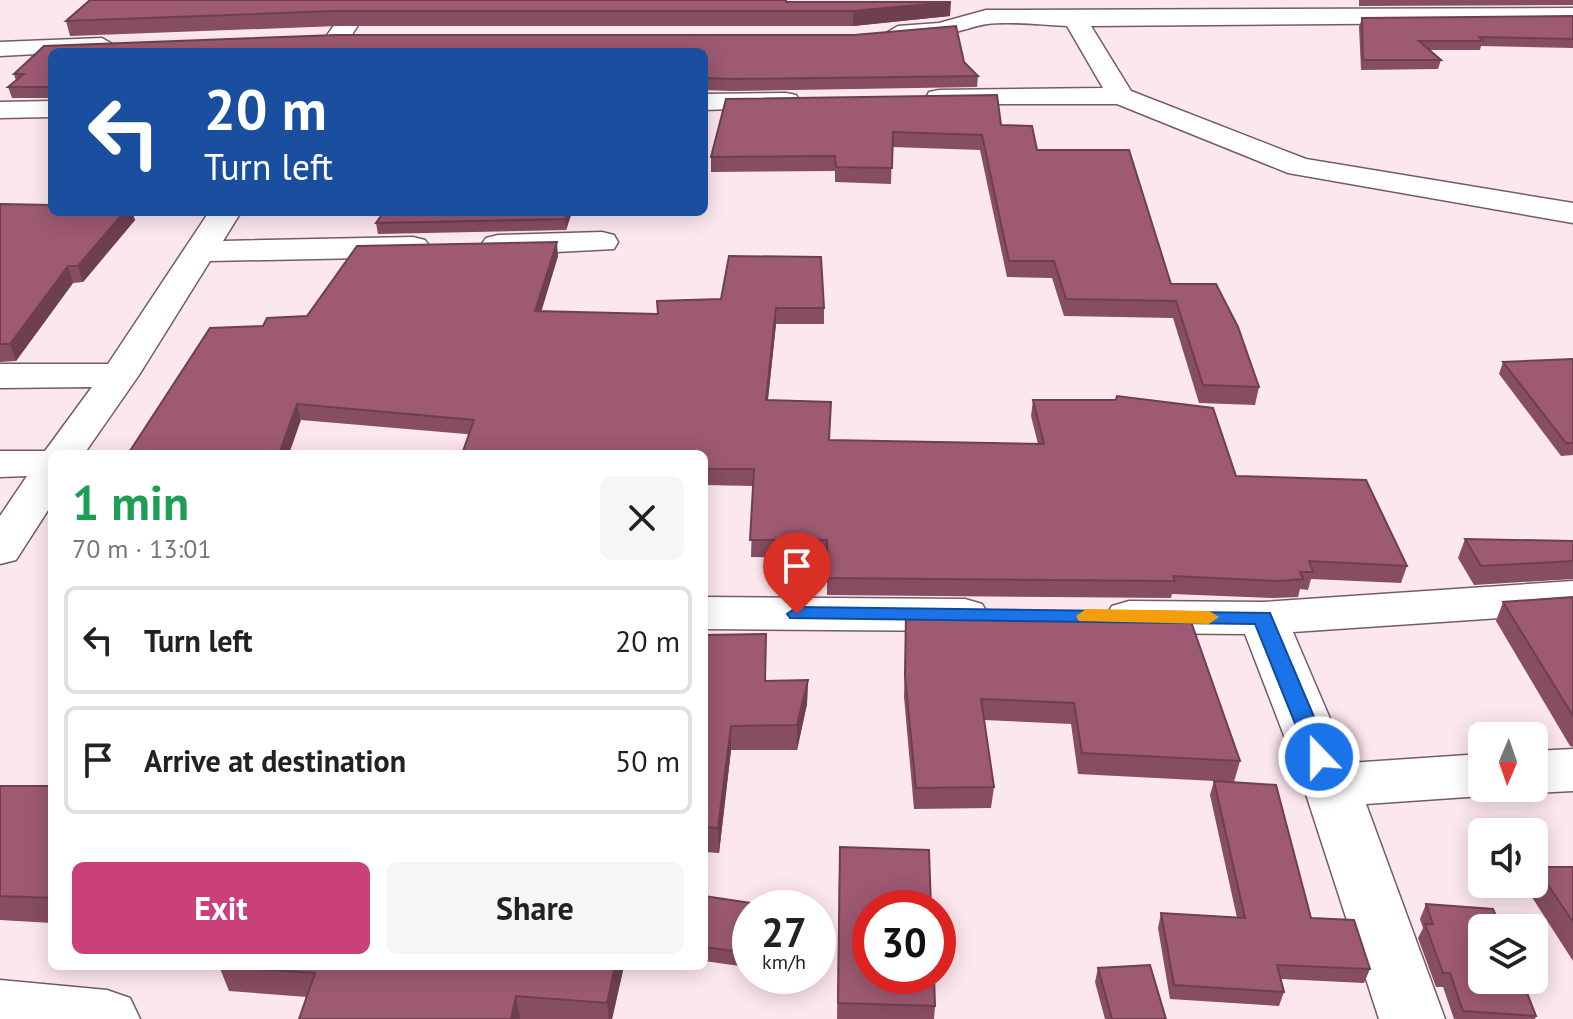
<!DOCTYPE html>
<meta charset="utf-8">
<style>
:root{--surface:#fff;--page:#f6f6f6;--text:#222;--muted:#767676;--line:#e0e0e0;--accent:#c9407b}
body{margin:0;font-family:"PT Sans",sans-serif;background:var(--page);color:var(--text);height:100vh;display:flex;flex-direction:column;font-size:30px;white-space:nowrap}
*{box-sizing:border-box;margin:0}
p{font-size:26px;color:var(--muted)}
.icon{flex:none;width:44px;height:44px;fill:none;stroke:currentColor;stroke-width:2;stroke-linecap:round;stroke-linejoin:round}
.map{position:relative;flex:1;overflow:hidden}
.side{position:absolute;left:48px;top:450px;width:660px;height:520px;display:flex;flex-direction:column;background:var(--surface);border-radius:12px;box-shadow:0 4px 20px #0003}
.side>*{flex:none}
.guide{position:absolute;left:48px;top:48px;width:660px;height:168px;border-radius:12px;box-shadow:0 4px 20px #0003;background:#1a4fa0;color:#fff;overflow:hidden}
.needle{width:52px;rotate:182deg}
.controls{position:absolute;left:1468px;top:722px;display:grid;gap:16px}
.controls a{display:grid;place-items:center;width:80px;height:80px;border-radius:12px;background:var(--surface);box-shadow:0 4px 20px #0003;font-size:40px}
.speed{position:absolute;left:732px;top:890px;display:flex;gap:16px;font-size:40px;font-weight:700;text-align:center}
.speed>*{display:grid;place-content:center;width:104px;height:104px;border-radius:50%;background:var(--surface);box-shadow:0 4px 20px #0003;line-height:1}
.speed small{font-size:20px;font-weight:400}
.speed .limit{border:12px solid #d22;background:#fff;color:#111}
.pin{position:absolute;display:grid;place-items:center;width:68px;height:68px;color:#fff;margin:-82px -34px;border-radius:50% 50% 50% 0;rotate:-45deg;box-shadow:0 0 8px #0007}
.pin .icon{rotate:45deg}
.me{position:absolute;width:88px;margin:-44px;rotate:338deg;stroke-linejoin:round;filter:drop-shadow(0 0 6px #0008)}
.turn{display:flex;align-items:center;gap:28px;height:168px;padding:0 24px;font-size:36px}
.turn .icon{width:104px;height:104px;stroke-width:2.5}
.turn b{display:block;font-size:56px;line-height:68px}
.round{display:grid;place-items:center;flex:none;width:84px;height:84px;border-radius:12px;background:var(--page)}
.headline{display:flex;align-items:center;justify-content:space-between;height:136px;padding:0 24px}
h1{font-size:48px;font-weight:600;line-height:60px;color:#1e9e55}
.action{display:flex;gap:16px;margin-top:auto;padding:16px 24px}
.action a{flex:1;height:92px;border-radius:12px;background:var(--accent);color:#fff;font-size:32px;font-weight:600;line-height:92px;text-align:center}
.action a+a{background:var(--page);color:var(--text)}
ul{padding:0;list-style:none}
li{display:flex;align-items:center;gap:24px;height:108px;margin:0 16px 12px;padding:0 8px;border:4px solid var(--line);border-radius:12px}
li div{flex:1}
li b{display:block;font-size:30px}
li em{font-style:normal}
.map>svg:first-child{display:block}
.lines{fill:none;stroke-linecap:round;stroke-linejoin:round}
.minor-casing{stroke:#735c63;stroke-width:3}
.minor{fill:#fff;fill-rule:evenodd}
.wall{fill:#874d62}
.shaded-wall{fill:#6e3f50}
.building{fill:#9d5a72;stroke:#6e3f50;stroke-width:2}
.route{fill:#1a73e8;stroke:#114b97;stroke-width:2}
.slow{fill:#f59e0b}
</style>
<div class="map">
<svg width="1573" height="1019" viewBox="0 0 1573 1019">
<rect width="100%" height="100%" fill="#fde7ee"/>
<g class="lines">
<g class="minor-casing">
<g id="minor">
<polygon points="352,0 374,0 341,52 315,52"/>
<path d="M 1573,8 L 1573,22 L 1091,26 L 1131,91 L 1306,159 L 1573,203 L 1573,223 L 1288,173 L 1117,104 L 929,104 L 926,98 L 929,92 L 939,90 L 1103,88 L 1067,26 C 1041,25 1012,21 987,24 C 966,27 900,54 886,33 L 898,26 L 939,23 L 986,10 Z"/>
<polygon points="102,38 114,45 111,50 0,56 0,42"/>
<polygon points="786,93 796,95 800,101 796,107 704,110 704,94"/>
<polygon points="52,101 52,117 0,118 0,102"/>
<polygon points="209,212 241,212 223,241 413,237 425,240 430,247 425,254 413,257 210,261 139,375 84,454 52,454 52,504 16,560 0,564 0,516 27,476 0,477 0,451 45,451 92,387 0,388 0,364 108,364"/>
<polygon points="602,232 614,235 618,242 614,249 498,255 486,252 481,245 486,238 498,235"/>
<polygon points="1573,581 1573,613 1293,632 1349,763 1482,754 1482,788 1502,788 1482,796 1366,804 1445,1019 1379,1019 1303,785 1245,634 1129,633 1112,628 1105,617 1112,606 1129,601 1263,602"/>
<polygon points="704,597 965,599 982,604 989,615 982,626 965,631 704,629"/>
<polygon points="1573,749 1573,791 1534,793 1519,788 1534,788 1534,751"/>
<polygon points="0,980 107,990 130,998 140,1019 0,1019"/>
</g>
</g>
<use href="#minor" class="minor"/>
</g>
<g class="wall">
<polygon points="90,0 786,2 950,16 853,26 338,26 70,36 66,21"/>
<polygon points="1359,0 1573,0 1573,5 1359,6"/>
<polygon points="1573,16 1573,48 1481,46 1480,50 1430,50 1441,60 1438,69 1361,70 1359,27 1362,18"/>
<polygon points="956,26 964,62 978,76 977,87 732,91 704,90 704,52 52,52 52,98 12,98 8,87 16,81 14,74 44,46 336,35 854,35"/>
<polygon points="726,99 1001,125 1037,150 1171,284 1259,387 1255,405 1199,403 1173,318 1064,316 1052,278 1007,277 980,150 892,147 891,184 835,182 835,171 711,172 711,157"/>
<polygon points="0,204 52,212 132,212 135,220 83,282 73,283 16,361 0,362"/>
<polygon points="572,212 566,230 378,234 376,223"/>
<polygon points="558,256 541,311 658,314 657,301 824,308 824,324 776,324 768,400 830,440 1038,444 1031,416 1033,400 1236,476 1407,566 1401,583 1311,579 1308,590 1300,589 1298,597 1273,598 1172,594 1171,598 827,595 827,558 751,557 753,486 704,485 704,454 301,420 263,326"/>
<polygon points="1573,359 1573,455 1561,456 1499,374 1503,362"/>
<polygon points="1465,539 1573,541 1573,579 1474,585 1458,558"/>
<polygon points="1573,597 1573,747 1570,746 1496,621 1503,602"/>
<polygon points="906,613 1240,761 1234,782 1078,774 1071,724 984,720 994,787 991,808 914,809 904,697"/>
<polygon points="704,635 766,681 808,680 807,704 797,750 731,750 719,853 704,852"/>
<polygon points="1214,781 1311,918 1370,969 1364,983 1281,979 1284,992 1279,1006 1170,999 1158,928 1161,913 1237,918 1210,795"/>
<polygon points="0,786 52,786 52,923 0,920"/>
<polygon points="1536,867 1573,867 1573,961 1526,888 1528,884 1534,884 1534,871"/>
<polygon points="839,873 935,1006 934,1019 837,1019"/>
<polygon points="704,896 758,904 758,908 750,908 747,967 704,961"/>
<polygon points="1426,904 1536,1016 1535,1019 1454,1019 1443,987 1436,987 1418,938 1423,928 1420,919"/>
<polygon points="219,966 624,966 612,1019 299,1019 307,997 229,991"/>
<polygon points="1098,968 1166,1019 1105,1019 1095,982"/>
</g>
<g class="shaded-wall">
<polygon points="951,2 950,16 853,26 853,11"/>
<polygon points="124,212 132,212 135,220 83,282 78,266"/>
<polygon points="567,212 572,212 566,230 565,219"/>
<polygon points="557,242 558,256 537,326 535,311"/>
<polygon points="68,266 73,283 16,361 10,344"/>
<polygon points="776,308 776,324 766,416 766,400"/>
<polygon points="297,404 301,420 289,454 279,454"/>
<polygon points="808,680 807,704 797,750 797,725"/>
<polygon points="731,726 731,750 719,853 718,828"/>
<polygon points="750,939 750,955 747,967 747,953"/>
<polygon points="615,966 624,966 612,1019 609,1019 607,1003"/>
<polygon points="516,996 520,1019 511,1019"/>
</g>
<g class="building">
<polygon points="90,0 786,0 786,2 951,2 853,11 335,11 66,21"/>
<polygon points="1573,16 1573,39 1479,37 1483,41 1419,41 1441,60 1363,60 1362,18"/>
<polygon points="956,26 964,62 978,76 732,79 704,78 704,52 52,52 52,87 8,87 24,74 14,74 44,46 336,35 854,35"/>
<polygon points="997,95 1001,125 1032,126 1037,150 1129,150 1171,284 1216,284 1238,327 1259,387 1203,385 1176,301 1066,299 1054,261 1009,261 982,135 893,132 892,168 836,167 835,156 711,157 726,99"/>
<polygon points="0,204 52,205 52,212 124,212 78,266 68,266 10,344 0,344"/>
<polygon points="384,212 567,212 565,219 376,223"/>
<polygon points="557,242 535,311 658,314 657,301 721,299 729,256 821,257 824,308 776,308 766,400 831,402 829,440 1044,444 1033,400 1116,400 1117,396 1213,408 1236,476 1366,480 1407,566 1309,561 1313,572 1300,572 1303,579 1278,581 1173,576 1175,581 828,578 827,540 750,540 754,469 704,469 704,454 462,454 474,420 297,404 279,454 128,454 210,328 263,326 267,318 307,316 357,246"/>
<polygon points="1573,359 1573,443 1566,443 1503,362"/>
<polygon points="1465,539 1573,541 1573,561 1481,566"/>
<polygon points="1573,597 1573,716 1503,602"/>
<polygon points="906,613 1189,616 1240,761 1082,753 1074,703 981,699 994,787 916,788 905,676"/>
<polygon points="766,634 765,681 808,680 797,725 731,726 718,828 704,827 704,635"/>
<polygon points="1214,781 1276,785 1311,918 1354,920 1370,969 1277,965 1284,992 1174,985 1161,913 1245,918"/>
<polygon points="0,786 52,786 52,898 0,896"/>
<polygon points="840,847 929,850 931,908 870,908 870,976 934,976 935,1006 838,1003"/>
<polygon points="1536,867 1573,867 1573,922"/>
<polygon points="704,896 758,904 757,908 750,908 750,939 747,953 704,947"/>
<polygon points="1426,904 1493,909 1501,928 1482,928 1482,980 1522,980 1536,1016 1463,1011 1450,973 1443,973 1425,924 1433,924"/>
<polygon points="1150,965 1166,1019 1112,1019 1098,968"/>
<polygon points="219,966 615,966 607,1003 516,996 511,1019 299,1019 315,973"/>
</g>
<polygon class="route" points="797,607 1270,613 1331,757 1327,763 1311,763 1255,624 790,618 787,614"/>
<polygon class="slow" points="1086,609 1209,611 1219,617 1209,624 1079,621 1076,616"/>
</svg>
<div class="controls">
<a><svg class="needle" viewBox="-14 -14 28 28"><path d="M0-13l5 13h-10z" fill="#e53935"/><path d="M0 13l5-13h-10z" fill="#767676"/></svg></a>
<a><svg class="icon" aria-label="sound" viewBox="0 0 24 24"><path d="M4 9h4l5-4v14l-5-4H4zM17 9q2 3 0 6"/></svg></a>
<a><svg class="icon" aria-label="layers" viewBox="0 0 24 24"><path d="M12 4l9 5-9 5-9-5zM3 14l9 5 9-5"/></svg></a>
</div>
<div class="speed"><div>27<small>km/h</small></div><div class="limit">30</div></div>
<div class="pin" style="left:797px;top:614px;background:#d93025"><svg class="icon" aria-label="arrive" viewBox="0 0 24 24"><path d="M6 21V4h12l-3 4 3 4H6"/></svg></div>
<svg class="me" style="left:1319px;top:757px" viewBox="-20 -20 40 40"><circle r="17" fill="#1a73e8" stroke="#fff" stroke-width="3"/><path d="M0-11L8 9 0 5-8 9z" fill="#fff"/></svg>
<div class="guide">
<div class="turn"><svg class="icon" aria-label="left" viewBox="0 0 24 24"><path d="M17 20v-9H6M10 6l-5 5 5 5"/></svg><div><b>20 m</b>Turn left</div></div>
</div>
<section class="side">
<div class="headline"><div><h1>1 min</h1><p>70 m · 13:01</p></div><a class="round"><svg class="icon" aria-label="close" viewBox="0 0 24 24"><path d="M6 6l12 12M18 6L6 18"/></svg></a></div>
<ul>
<li><svg class="icon" aria-label="left" viewBox="0 0 24 24"><path d="M17 20v-9H6M10 6l-5 5 5 5"/></svg><div><b>Turn left</b></div><em>20 m</em></li>
<li><svg class="icon" aria-label="arrive" viewBox="0 0 24 24"><path d="M6 21V4h12l-3 4 3 4H6"/></svg><div><b>Arrive at destination</b></div><em>50 m</em></li>
</ul>
<div class="action"><a>Exit</a><a>Share</a></div>
</section>
</div>
